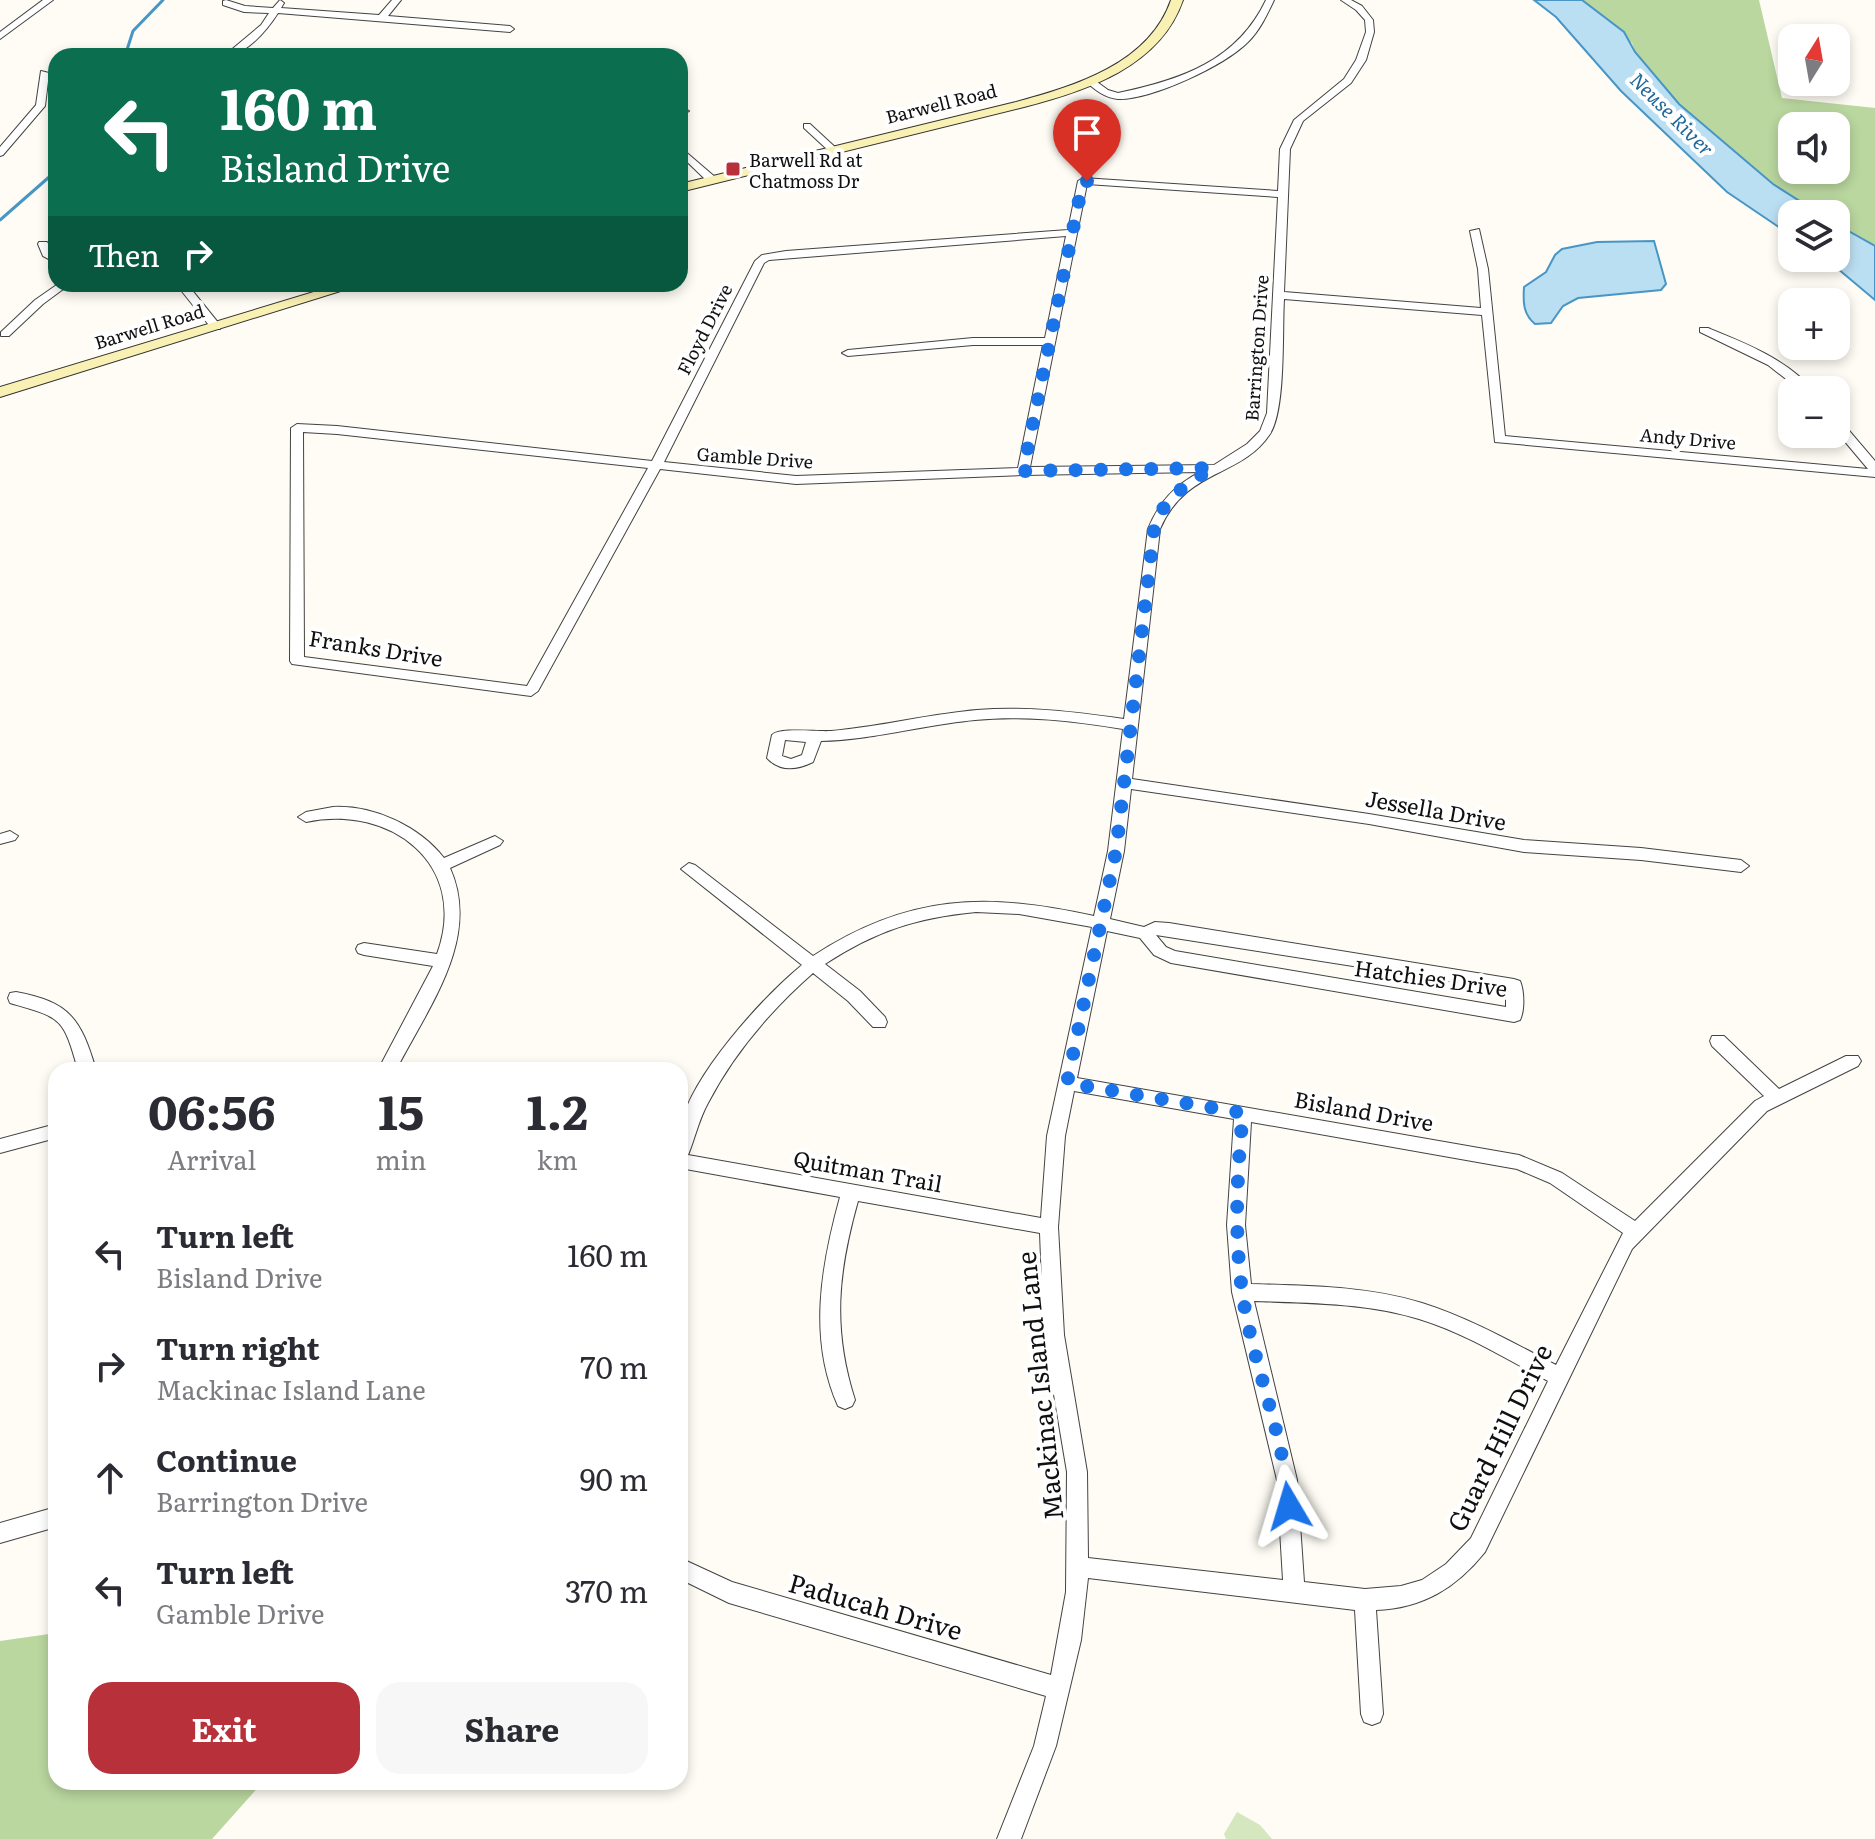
<!DOCTYPE html>
<meta charset="utf-8">
<style>
:root{--surface:#fff;--page:#f7f7f7;--text:#2b2b33;--muted:#7c7c81;--accent:#b7303a}
body{margin:0;font-family:Literata,serif;background:var(--page);color:var(--text);height:100vh;display:flex;flex-direction:column;font-size:30px;white-space:nowrap}
*{box-sizing:border-box;margin:0}
p{font-size:26px;color:var(--muted)}
.icon{flex:none;width:44px;height:44px;fill:none;stroke:currentColor;stroke-width:2;stroke-linecap:round;stroke-linejoin:round}
.map{position:relative;flex:1;overflow:hidden}
.sheet{position:absolute;left:48px;top:1062px;width:640px;height:728px;display:flex;flex-direction:column;background:var(--surface);border-radius:24px;box-shadow:0 4px 12px #0003}
.sheet>*{flex:none}
.guide{position:absolute;left:48px;top:48px;width:640px;height:244px;border-radius:24px;box-shadow:0 4px 12px #0003;background:#0b6e4f;color:#fff;overflow:hidden}
.needle{width:52px;rotate:11deg}
.buttons{position:absolute;left:1778px;top:24px;display:grid;gap:16px}
.buttons a{display:grid;place-items:center;width:72px;height:72px;border-radius:16px;background:var(--surface);box-shadow:0 4px 12px #0003;font-size:40px}
.pin{position:absolute;display:grid;place-items:center;width:68px;height:68px;color:#fff;margin:-82px -34px;border-radius:50% 50% 50% 0;rotate:-45deg;box-shadow:0 0 8px #0007}
.pin .icon{rotate:45deg}
.me{position:absolute;width:88px;margin:-44px;rotate:353deg;stroke-linejoin:round;filter:drop-shadow(0 0 6px #0008)}
.turn{display:flex;align-items:center;gap:28px;height:168px;padding:0 40px;font-size:36px}
.turn .icon{width:104px;height:104px;stroke-width:2.5}
.turn b{display:block;font-size:56px;line-height:68px}
.then{display:flex;align-items:center;height:76px;padding:0 40px;background:#0003;gap:16px;font-size:30px}
.eta{display:flex;justify-content:space-evenly;align-items:center;height:136px;text-align:center}
.eta b{font-size:48px;font-weight:700;line-height:56px}
.button{display:flex;gap:16px;margin-top:auto;padding:16px 40px}
.button a{flex:1;height:92px;border-radius:24px;background:var(--accent);color:#fff;font-size:32px;font-weight:700;line-height:92px;text-align:center}
.button a+a{background:var(--page);color:var(--text)}
ul{padding:0;list-style:none}
li{display:flex;align-items:center;gap:24px;height:112px;padding:0 40px}
li div{flex:1}
li b{display:block;font-size:30px}
li em{font-style:normal}
.map>svg:first-child{display:block}
.green{fill:#d5e7be}
.forest{fill:#bad79f;fill-rule:evenodd}
.water{fill:#bbdff2;stroke:#4796c5;stroke-width:2}
.lines{fill:none;stroke-linecap:round;stroke-linejoin:round}
.stream{stroke:#4796c5;stroke-width:3}
.street-casing{stroke:#434343;stroke-width:2}
.secondary-casing{stroke:#323232;stroke-width:2}
.street{fill:#fff;fill-rule:evenodd}
.secondary{fill:#f9f0b3;fill-rule:evenodd}
.route{stroke:#1a73e8;stroke-width:14;stroke-dasharray:0 25.2}
.poi-dot{fill:#b7303a;stroke:#fff;stroke-width:3}
.labels{text-anchor:middle;dominant-baseline:central;stroke-width:8;stroke-linejoin:round;paint-order:stroke}
.far-street-label{font-size:18px;fill:#101010;stroke:#fff}
.far-poi-label{font-size:18px;fill:#101010;stroke:#fff;text-anchor:start}
.far-water-label{font-size:20px;font-style:italic;fill:#20689a;stroke:#fff}
.street-label{font-size:22px;fill:#101010;stroke:#fff}
.near-street-label{font-size:26px;fill:#101010;stroke:#fff}
</style>
<div class="map">
<svg width="1875" height="1839" viewBox="0 0 1875 1839">
<rect width="100%" height="100%" fill="#fefcf4"/>
<polygon class="green" points="1237,1812 1260,1825 1272,1839 1226,1839 1224,1834"/>
<g class="forest">
<path d="M 1582,0 L 1759,0 L 1782,98 L 1875,108 L 1875,246 L 1836,224 L 1836,214 L 1820,214 L 1773,184 L 1679,104 L 1635,51 L 1632,43 ZM 1792,126 L 1836,126 L 1836,170 L 1792,170 Z"/>
<polygon points="56,1633 56,1782 263,1782 212,1839 0,1839 0,1641"/>
</g>
<g class="water">
<polygon points="1534,0 1582,0 1624,32 1635,52 1679,104 1773,184 1820,214 1792,214 1792,236 1727,192 1621,91 1556,17"/>
<polygon points="1836,224 1875,246 1875,300 1825,258 1836,258"/>
<path d="M 1654,241 L 1666,284 L 1661,290 L 1578,298 L 1563,306 L 1551,323 L 1535,324 C 1523,314 1523,302 1524,287 L 1546,272 L 1555,255 L 1562,249 L 1597,242 Z"/>
</g>
<g class="lines">
<g class="stream">
<polyline points="125,56 133,31 163,0"/>
<polyline points="0,220 56,171"/>
</g>
<g class="street-casing">
<g id="street">
<polygon points="43,0 53,0 0,39 0,32"/>
<path d="M 226,0 L 245,6 L 273,8 L 280,0 L 284,3 L 281,8 L 379,15 L 392,0 L 401,0 L 388,16 L 510,26 L 514,29 L 510,32 L 278,13 C 267,30 246,56 224,56 L 261,25 L 269,13 L 244,12 L 223,5 L 223,1 Z"/>
<path d="M 1266,0 L 1274,0 C 1267,15 1260,30 1248,42 C 1224,66 1151,100 1118,99 C 1105,98 1094,89 1085,81 L 1093,79 L 1108,90 L 1118,93 C 1181,80 1237,61 1266,0 Z"/>
<path d="M 1341,0 L 1351,0 L 1362,6 L 1373,20 L 1374,32 L 1366,60 L 1351,83 L 1303,121 L 1290,149 L 1284,292 L 1481,308 L 1478,269 L 1470,231 L 1479,229 L 1488,269 L 1505,436 L 1868,469 L 1836,431 L 1836,419 L 1840,420 L 1875,461 L 1875,477 L 1495,442 L 1482,315 L 1284,299 C 1282,331 1286,409 1270,434 C 1241,478 1186,468 1160,529 L 1132,779 L 1369,814 L 1524,840 L 1641,848 L 1741,860 L 1749,866 L 1741,872 L 1641,860 L 1524,852 L 1369,824 L 1131,789 L 1124,851 L 1110,919 L 1144,927 L 1155,922 L 1169,923 L 1514,979 L 1520,981 C 1524,990 1525,1010 1520,1020 L 1514,1022 L 1171,963 L 1154,955 L 1140,938 L 1107,931 L 1077,1078 L 1519,1155 L 1562,1173 L 1635,1221 L 1755,1101 L 1764,1096 L 1712,1046 L 1710,1041 L 1712,1036 L 1724,1036 L 1779,1089 L 1846,1056 L 1858,1056 L 1861,1061 L 1858,1066 L 1767,1111 L 1632,1249 L 1485,1552 C 1456,1588 1423,1608 1376,1610 L 1383,1714 L 1380,1722 L 1372,1725 L 1364,1722 L 1361,1714 L 1355,1610 L 1088,1578 L 1081,1640 L 1056,1746 L 1021,1839 L 997,1839 L 1034,1746 L 1046,1696 L 729,1603 L 680,1579 L 680,1558 L 732,1582 L 1051,1675 L 1066,1592 L 1067,1472 L 1044,1335 L 1040,1233 L 858,1201 C 838,1272 832,1328 855,1400 L 852,1406 L 845,1409 L 838,1406 C 808,1339 821,1266 840,1197 L 680,1168 C 680,1155 678,1139 681,1125 C 692,1075 762,998 802,965 L 681,869 L 689,863 L 695,865 L 813,956 C 908,894 986,892 1094,916 L 1108,851 L 1123,729 C 1074,721 1024,715 975,720 C 923,725 872,740 821,741 L 813,762 C 797,770 780,772 767,758 L 772,735 C 780,727 817,732 831,731 C 880,727 928,714 977,710 C 1026,706 1076,712 1124,719 L 1148,529 C 1159,502 1174,486 1200,472 L 1023,475 L 796,484 L 660,469 L 538,691 L 531,696 L 292,664 L 290,661 L 291,428 L 297,424 L 337,426 L 652,461 L 755,261 L 762,255 L 786,251 L 1068,230 L 1078,181 L 1083,178 L 1278,191 L 1280,149 L 1294,120 L 1344,79 L 1356,60 L 1366,32 L 1365,20 L 1356,10 ZM 1087,184 L 1278,197 L 1267,413 L 1260,431 L 1247,444 L 1214,465 L 1030,467 ZM 1066,236 L 1045,338 L 973,338 L 848,350 L 842,353 L 848,356 L 973,345 L 1043,345 L 1018,468 L 796,476 L 664,462 L 764,263 L 769,260 ZM 303,432 L 337,434 L 648,468 L 527,686 L 304,657 ZM 785,740 L 806,742 L 802,755 L 791,759 L 782,756 ZM 976,912 L 1019,914 L 1092,927 L 1047,1136 L 1041,1218 L 688,1155 C 695,1138 699,1119 708,1103 C 734,1053 771,1010 813,973 L 848,1001 L 873,1027 L 885,1027 L 887,1022 L 885,1017 L 860,991 L 825,964 C 876,931 915,918 976,912 ZM 1156,935 L 1506,990 L 1506,1007 L 1175,951 L 1166,947 ZM 1074,1091 L 1234,1119 L 1227,1225 L 1232,1292 L 1277,1480 L 1283,1580 L 1088,1558 L 1087,1472 L 1064,1335 L 1058,1227 L 1065,1136 ZM 1251,1122 L 1517,1169 L 1550,1183 L 1623,1233 L 1556,1365 C 1512,1342 1469,1318 1422,1303 C 1367,1286 1308,1286 1251,1284 L 1245,1225 ZM 1254,1301 C 1309,1303 1366,1303 1419,1319 C 1465,1333 1506,1359 1548,1381 L 1471,1538 L 1446,1564 L 1422,1580 L 1401,1586 L 1365,1589 L 1304,1582 L 1297,1480 Z"/>
<polygon points="182,49 196,56 179,54 179,50"/>
<polygon points="41,71 49,73 45,106 3,155 0,156 0,147 36,105"/>
<polygon points="680,109 684,108 689,111 680,115"/>
<polygon points="804,124 810,124 836,148 836,152 830,152 804,128"/>
<polygon points="680,147 715,177 715,181 707,181 680,155"/>
<polygon points="39,242 47,242 56,255 56,263 43,256 38,244"/>
<polygon points="58,284 70,284 43,304 9,336 1,336 1,332 35,300"/>
<polygon points="176,284 187,284 220,325 220,329 212,329"/>
<path d="M 1700,328 L 1708,328 C 1745,343 1786,359 1813,390 L 1800,390 L 1768,365 L 1700,332 Z"/>
<path d="M 333,807 C 373,805 419,826 444,858 L 495,836 L 503,841 L 500,845 L 450,868 C 482,939 427,1009 396,1070 L 378,1070 L 433,966 L 364,955 L 358,953 L 356,949 L 358,945 L 364,943 L 437,954 C 470,864 390,804 306,822 L 298,817 L 306,812 Z"/>
<polygon points="10,831 18,836 15,840 0,844 0,834"/>
<path d="M 16,992 C 70,1002 81,1019 96,1070 L 78,1070 C 63,1016 61,1018 10,1003 L 8,998 L 10,993 Z"/>
<polygon points="56,1124 56,1138 0,1153 0,1139"/>
<polygon points="56,1507 56,1527 0,1543 0,1523"/>
</g>
</g>
<g class="secondary-casing">
<g id="secondary">
<path d="M 1171,0 L 1183,0 C 1160,67 1086,91 1024,107 L 680,192 L 680,184 L 1016,102 C 1075,86 1149,64 1171,0 Z"/>
<polygon points="340,284 363,284 0,397 0,387"/>
</g>
</g>
<use href="#street" class="street"/>
<use href="#secondary" class="secondary"/>
</g>
<g class="lines">
<path class="route" d="M 1087,181 L 1083,181 L 1023,471 L 1213,468 C 1189,482 1161,500 1154,529 L 1116,851 L 1067,1083 L 1243,1113 C 1237,1173 1234,1231 1242,1291 C 1252,1364 1284,1432 1289,1506"/>
</g>
<rect class="poi-dot" x="725" y="161" width="16" height="16" rx="4"/>
<g class="labels">
<g class="far-street-label">
<text transform="translate(941 103) rotate(-14)">Barwell Road</text>
<text transform="translate(149 326) rotate(-17)">Barwell Road</text>
<text transform="translate(704 329) rotate(-63)">Floyd Drive</text>
<text transform="translate(1256 348) rotate(-86)">Barrington Drive</text>
<text transform="translate(1688 438) rotate(5)">Andy Drive</text>
<text transform="translate(755 457) rotate(4)">Gamble Drive</text>
</g>
<g class="far-poi-label">
<text x="749" y="159">Barwell Rd at<tspan x="749" dy="21">Chatmoss Dr</tspan></text>
</g>
<g class="far-water-label">
<text transform="translate(1673 113) rotate(45)">Neuse River</text>
</g>
<g class="street-label">
<text transform="translate(376 647) rotate(9)">Franks Drive</text>
<text transform="translate(1436 809) rotate(10)">Jessella Drive</text>
<text transform="translate(1431 977) rotate(8)">Hatchies Drive</text>
<text transform="translate(1364 1110) rotate(10)">Bisland Drive</text>
<text transform="translate(868 1170) rotate(10)">Quitman Trail</text>
</g>
<g class="near-street-label">
<text transform="translate(1038 1386) rotate(-96)">Mackinac Island Lane</text>
<text transform="translate(1498 1437) rotate(-64)">Guard Hill Drive</text>
<text transform="translate(876 1605) rotate(16)">Paducah Drive</text>
</g>
</g>
</svg>
<div class="buttons">
<a><svg class="needle" viewBox="-14 -14 28 28"><path d="M0-13l5 13h-10z" fill="#e53935"/><path d="M0 13l5-13h-10z" fill="#7c7c81"/></svg></a>
<a><svg class="icon" aria-label="sound" viewBox="0 0 24 24"><path d="M4 9h4l5-4v14l-5-4H4zM17 9q2 3 0 6"/></svg></a>
<a><svg class="icon" aria-label="layers" viewBox="0 0 24 24"><path d="M12 4l9 5-9 5-9-5zM3 14l9 5 9-5"/></svg></a>
<a>+</a>
<a>−</a>
</div>
<div class="pin" style="left:1087px;top:181px;background:#d93025"><svg class="icon" aria-label="arrive" viewBox="0 0 24 24"><path d="M6 21V4h12l-3 4 3 4H6"/></svg></div>
<svg class="me" style="left:1289px;top:1506px" viewBox="-20 -20 40 40"><path d="M0-17L14 15 0 8-14 15z" fill="#1a73e8" stroke="#fff" stroke-width="4"/></svg>
<div class="guide">
<div class="turn"><svg class="icon" aria-label="left" viewBox="0 0 24 24"><path d="M17 20v-9H6M10 6l-5 5 5 5"/></svg><div><b>160 m</b>Bisland Drive</div></div>
<div class="then">Then<svg class="icon" aria-label="right" viewBox="0 0 24 24"><path d="M7 20v-9h11M14 6l5 5-5 5"/></svg></div>
</div>
<section class="sheet">
<div class="eta">
<div><b>06:56</b><p>Arrival</p></div>
<div><b>15</b><p>min</p></div>
<div><b>1.2</b><p>km</p></div>
</div>
<ul>
<li><svg class="icon" aria-label="left" viewBox="0 0 24 24"><path d="M17 20v-9H6M10 6l-5 5 5 5"/></svg><div><b>Turn left</b><p>Bisland Drive</p></div><em>160 m</em></li>
<li><svg class="icon" aria-label="right" viewBox="0 0 24 24"><path d="M7 20v-9h11M14 6l5 5-5 5"/></svg><div><b>Turn right</b><p>Mackinac Island Lane</p></div><em>70 m</em></li>
<li><svg class="icon" aria-label="ahead" viewBox="0 0 24 24"><path d="M12 20V5M6 11l6-6 6 6"/></svg><div><b>Continue</b><p>Barrington Drive</p></div><em>90 m</em></li>
<li><svg class="icon" aria-label="left" viewBox="0 0 24 24"><path d="M17 20v-9H6M10 6l-5 5 5 5"/></svg><div><b>Turn left</b><p>Gamble Drive</p></div><em>370 m</em></li>
</ul>
<div class="button"><a>Exit</a><a>Share</a></div>
</section>
</div>
